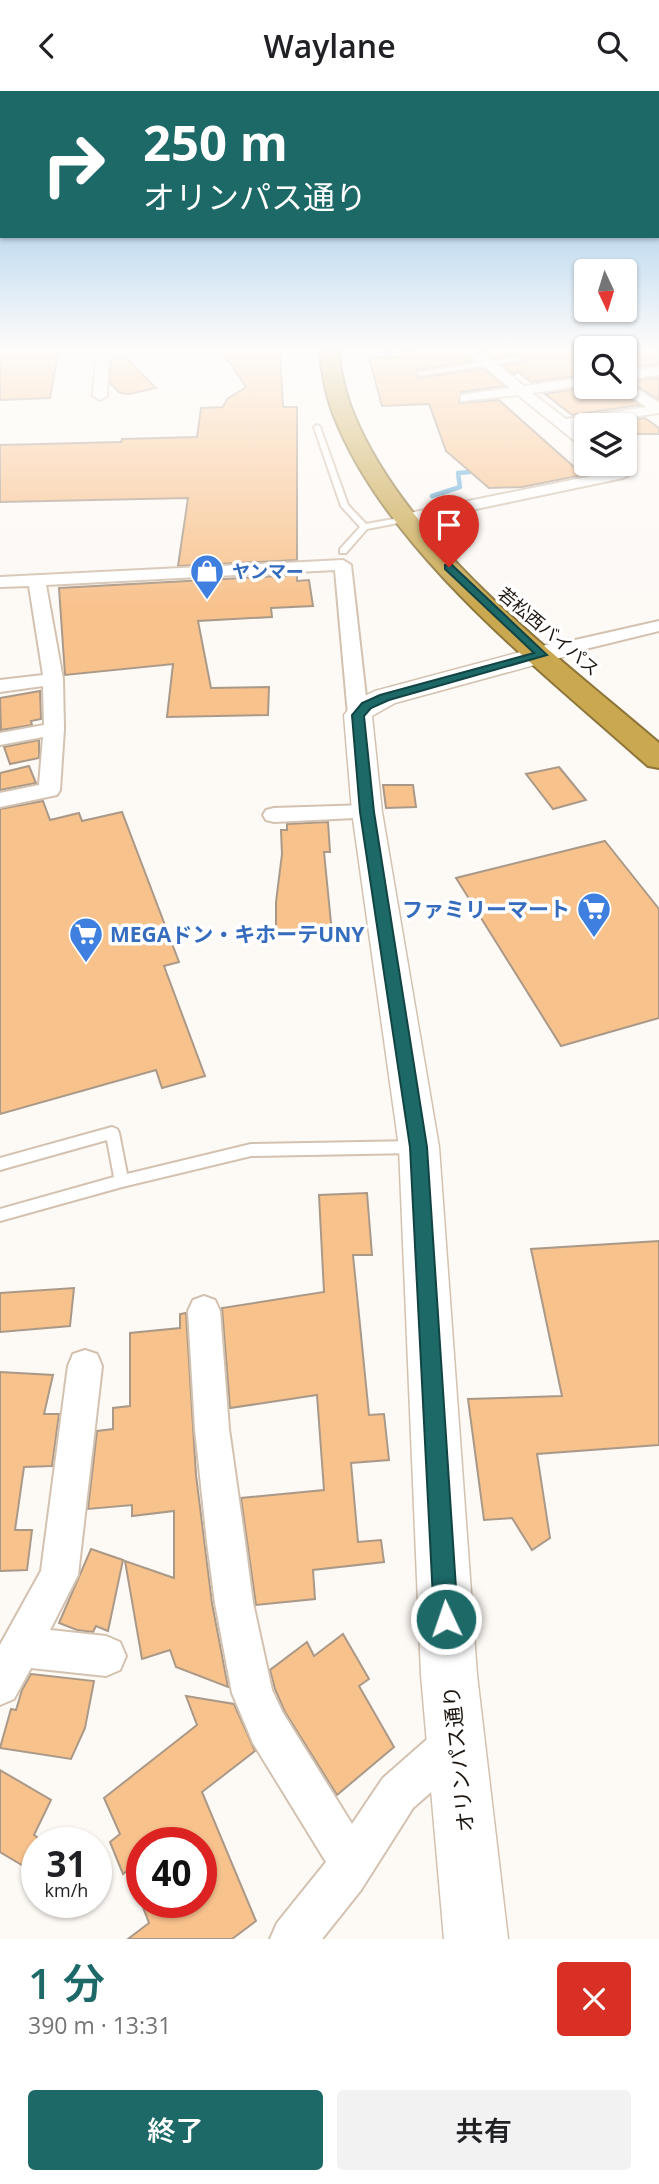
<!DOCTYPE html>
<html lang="ja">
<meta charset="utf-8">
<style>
:root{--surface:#fff;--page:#f2f2f2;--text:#202124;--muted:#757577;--accent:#1c6968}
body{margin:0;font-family:"Open Sans","Noto Sans JP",sans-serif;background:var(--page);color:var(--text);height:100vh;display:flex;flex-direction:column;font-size:26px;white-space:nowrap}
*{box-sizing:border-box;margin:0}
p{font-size:23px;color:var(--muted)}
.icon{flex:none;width:38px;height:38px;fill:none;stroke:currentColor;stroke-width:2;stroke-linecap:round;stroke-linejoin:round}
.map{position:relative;height:1848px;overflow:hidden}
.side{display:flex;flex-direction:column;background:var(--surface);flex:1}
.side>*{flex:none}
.top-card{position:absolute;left:0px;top:0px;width:660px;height:147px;box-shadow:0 2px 5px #0004;background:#1c6968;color:#fff;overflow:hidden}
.needle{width:46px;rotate:176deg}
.controls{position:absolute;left:574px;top:168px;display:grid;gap:14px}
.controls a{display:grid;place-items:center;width:63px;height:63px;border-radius:7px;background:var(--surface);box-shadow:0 2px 5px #0004;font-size:35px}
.speed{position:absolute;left:21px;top:1736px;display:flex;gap:14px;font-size:35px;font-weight:700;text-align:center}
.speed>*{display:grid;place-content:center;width:91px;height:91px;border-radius:50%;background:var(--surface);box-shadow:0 2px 5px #0004;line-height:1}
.speed small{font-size:18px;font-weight:400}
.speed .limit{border:10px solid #d22;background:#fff;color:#111}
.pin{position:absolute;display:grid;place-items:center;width:60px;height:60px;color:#fff;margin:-72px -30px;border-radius:50% 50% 50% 0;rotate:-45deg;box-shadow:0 0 7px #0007}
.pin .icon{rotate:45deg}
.me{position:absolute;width:77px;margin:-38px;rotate:357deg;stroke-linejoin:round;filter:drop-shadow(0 0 5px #0008)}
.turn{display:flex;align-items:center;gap:24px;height:147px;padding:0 28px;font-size:32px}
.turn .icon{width:91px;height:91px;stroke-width:2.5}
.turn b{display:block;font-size:49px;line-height:60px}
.round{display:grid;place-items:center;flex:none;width:74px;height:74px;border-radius:7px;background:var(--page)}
.summary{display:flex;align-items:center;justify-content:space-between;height:119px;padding:0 28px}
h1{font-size:42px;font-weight:600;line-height:52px;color:var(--accent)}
.button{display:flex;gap:14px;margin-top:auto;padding:14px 28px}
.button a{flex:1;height:80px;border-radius:7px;background:var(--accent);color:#fff;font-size:28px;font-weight:600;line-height:80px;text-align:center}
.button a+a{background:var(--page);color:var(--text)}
header{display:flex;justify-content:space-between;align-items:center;height:91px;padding:0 28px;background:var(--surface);font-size:32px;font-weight:600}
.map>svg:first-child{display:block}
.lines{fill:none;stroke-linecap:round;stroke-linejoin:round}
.stream{stroke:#6db2dc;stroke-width:4.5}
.building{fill:#f8c28d;stroke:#ab9988;stroke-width:2}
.lane-casing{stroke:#d4c2b0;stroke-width:4}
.street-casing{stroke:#d4c2b0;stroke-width:4}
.secondary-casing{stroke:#d4c2b0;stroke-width:3}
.highway-casing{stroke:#8d753a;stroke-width:4}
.lane{fill:#fff;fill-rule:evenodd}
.street{fill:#fff;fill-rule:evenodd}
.secondary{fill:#fff;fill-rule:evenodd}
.highway{fill:#c9a850;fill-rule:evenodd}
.route{fill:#1c6968;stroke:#124444;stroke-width:2}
.labels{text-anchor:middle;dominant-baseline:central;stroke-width:7;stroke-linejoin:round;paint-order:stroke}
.far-shop-label{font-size:18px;font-weight:bold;fill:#366cbe;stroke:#fff;text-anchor:start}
.far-street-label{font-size:18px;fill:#1e1711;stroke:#fff}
.shop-label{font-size:21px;font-weight:bold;fill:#366cbe;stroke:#fff;text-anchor:end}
.street-label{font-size:21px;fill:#1e1711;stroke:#fff}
</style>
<header><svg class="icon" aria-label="back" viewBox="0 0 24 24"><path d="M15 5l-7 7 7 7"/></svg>Waylane<svg class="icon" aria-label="search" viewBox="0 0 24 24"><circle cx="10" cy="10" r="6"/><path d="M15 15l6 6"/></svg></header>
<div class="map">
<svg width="659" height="1848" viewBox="0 0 659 1848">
<rect width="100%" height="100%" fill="#fdf9f5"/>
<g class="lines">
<g class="stream">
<polyline points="386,259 397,273"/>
<polyline points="432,405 460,396 458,382 481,380"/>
</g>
</g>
<g class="building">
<polygon points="0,257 59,257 50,307 0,309"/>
<polygon points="220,257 280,257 283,316 297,316 297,469 178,475 188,407 0,411 0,354 121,351 122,348 197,346 201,317 223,316 227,308 246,296"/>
<polygon points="434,257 460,257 475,270 417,279 416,284 420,287 483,277 504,295 461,301 459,312 499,309 583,384 522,396 489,397 446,360 429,313 382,315 369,267 406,266 401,261"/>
<polygon points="480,257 659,257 659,273 625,277 625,257 586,257 586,284 531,291 517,280 514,284 502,274 521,272 524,269 521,265 493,267"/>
<polygon points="115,267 126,267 156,297 129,303 120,302 110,292 111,269"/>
<polygon points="659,287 659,309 629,290"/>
<polygon points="588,296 616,296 619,300 640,314 572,324 545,303"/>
<polygon points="645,327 659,337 659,343 625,343 625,334 596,334"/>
<polygon points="297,484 297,490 309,489 313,515 271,517 272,526 198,530 211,597 269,596 268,624 167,626 173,573 65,584 59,497"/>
<polygon points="40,600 41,628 31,630 32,634 1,639 0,607"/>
<polygon points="39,649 39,667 10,673 4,656"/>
<polygon points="29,675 36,692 0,699 0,682"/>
<polygon points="559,676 586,709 553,718 526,683"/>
<polygon points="383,694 413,694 416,716 386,717"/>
<polygon points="43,710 50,729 79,722 82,730 122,721 179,871 164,875 205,985 162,997 156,979 0,1023 0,718"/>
<polygon points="328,731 330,761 324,761 332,842 276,844 276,811 282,763 281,739 287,739 287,733"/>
<polygon points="605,750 659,818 659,927 561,955 456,787"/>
<polygon points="367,1102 372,1164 353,1164 369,1324 384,1323 389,1369 351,1372 358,1451 381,1449 384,1471 313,1479 315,1508 256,1514 241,1407 324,1399 317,1304 230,1317 222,1217 324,1201 319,1104"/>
<polygon points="659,1150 659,1354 537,1363 550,1447 532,1459 512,1427 484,1429 468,1308 562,1305 531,1158"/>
<polygon points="74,1197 70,1235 0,1241 0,1202"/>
<polygon points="186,1222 196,1384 212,1512 228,1596 176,1576 170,1559 142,1568 125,1470 174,1487 174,1420 132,1425 132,1414 88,1418 97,1340 113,1338 113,1317 130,1315 130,1242 180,1237 180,1223"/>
<polygon points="0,1281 53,1284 44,1323 59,1323 52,1375 24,1376 15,1439 32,1439 27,1479 0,1480"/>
<polygon points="91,1458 123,1469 108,1540 96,1535 93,1541 77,1539 59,1532"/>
<polygon points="343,1543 369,1588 359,1595 394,1656 337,1704 285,1621 275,1598 270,1579 307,1551 314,1565"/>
<polygon points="31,1583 94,1590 85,1637 71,1668 0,1657 11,1618 16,1619 22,1599"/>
<polygon points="186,1605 234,1613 255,1660 202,1701 256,1830 232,1848 128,1848 149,1832 141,1811 201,1811 201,1752 142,1752 142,1791 134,1774 123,1783 110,1751 120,1743 104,1707 197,1634"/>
<polygon points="0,1679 51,1709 34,1744 37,1746 37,1783 0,1761"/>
</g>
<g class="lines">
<g class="lane-casing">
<g id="lane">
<polygon points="519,266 521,269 420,284 417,282"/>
<polygon points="317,334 320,336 348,414 366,433 405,426 409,428 408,430 367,438 346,462 340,462 340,458 360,436 341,415 314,336"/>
<polygon points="112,1036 117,1038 119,1042 127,1083 251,1053 415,1050 420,1052 422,1056 420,1060 415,1062 251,1065 122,1096 0,1130 0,1118 114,1086 107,1049 0,1079 0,1067"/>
</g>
</g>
<g class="street-casing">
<g id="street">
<polygon points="106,257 118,257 120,260 108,268 107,305 100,309 93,305 96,266"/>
<polygon points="463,257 476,257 524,295 586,286 586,294 532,302 566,328 647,316 620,298 619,296 625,296 625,291 659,312 659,322 574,335 586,345 586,356 581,355 518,304 461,310 461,304 510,297"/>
<polygon points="659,276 659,284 625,288 625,280"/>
<polygon points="604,373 620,373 630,383 623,387 405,433 397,428 405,423 611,381"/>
<polygon points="343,469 351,474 368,624 365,628 351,628 348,624 335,479 46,494 63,588 64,638 60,699 57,704 0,716 0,702 39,694 43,646 0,654 0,642 44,634 43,595 0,601 0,589 43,584 29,495 0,496 0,486"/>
<polygon points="659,530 659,540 569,562 560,556 562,552"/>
<polygon points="367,714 375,716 378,721 375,726 274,731 266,729 263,724 266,719 274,717"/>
<polygon points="204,1205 215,1209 220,1220 229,1338 245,1451 253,1512 272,1599 283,1622 352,1733 383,1687 441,1636 456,1630 471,1636 477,1651 471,1666 413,1717 361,1799 322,1848 270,1848 277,1832 326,1771 253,1652 232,1602 215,1512 207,1451 195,1338 188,1220 193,1209"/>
<polygon points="85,1259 97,1263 102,1275 78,1484 50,1539 106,1545 120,1551 126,1565 120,1579 106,1585 31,1577 14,1608 0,1614 0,1554 41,1480 68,1275 73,1263"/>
</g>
</g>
<g class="secondary-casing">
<polygon id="secondary" points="569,548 578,550 582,556 578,562 395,612 372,625 382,721 439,1056 477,1584 508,1848 444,1848 421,1584 399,1056 352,721 344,624 356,609 375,600"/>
</g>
<g class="highway-casing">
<path id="highway" d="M 319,257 L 337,257 C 341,280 345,303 354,324 C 408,454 554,562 659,652 L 659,677 L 648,675 C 541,579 387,461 334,325 C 325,303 322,280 319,257 Z"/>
</g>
<use href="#lane" class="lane"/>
<use href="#street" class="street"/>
<use href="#secondary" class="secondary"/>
<use href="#highway" class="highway"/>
</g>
<linearGradient id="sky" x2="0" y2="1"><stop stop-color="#77b3e3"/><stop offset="0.5" stop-color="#fefcfa"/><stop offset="1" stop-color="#fefcfa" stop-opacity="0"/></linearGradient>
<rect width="659" height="516" fill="url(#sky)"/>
<polygon class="route" points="445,474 452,474 547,564 389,609 371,617 364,625 374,721 427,1056 458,1528 454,1536 446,1540 438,1536 434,1528 410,1056 360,721 352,624 362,612 380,604 534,562 445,478"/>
<defs>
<g id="shop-pin" transform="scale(1.75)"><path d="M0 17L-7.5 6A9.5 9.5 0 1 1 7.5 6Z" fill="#3f7fe0" stroke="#fff"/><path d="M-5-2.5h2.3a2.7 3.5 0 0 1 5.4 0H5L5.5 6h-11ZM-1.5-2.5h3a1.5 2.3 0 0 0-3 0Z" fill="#fff"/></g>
<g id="supermarket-pin" transform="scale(1.75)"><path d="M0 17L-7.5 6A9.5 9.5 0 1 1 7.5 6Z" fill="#3f7fe0" stroke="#fff"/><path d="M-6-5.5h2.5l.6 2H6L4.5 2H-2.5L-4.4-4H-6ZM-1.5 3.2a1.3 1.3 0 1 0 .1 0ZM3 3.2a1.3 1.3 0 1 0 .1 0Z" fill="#fff"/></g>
</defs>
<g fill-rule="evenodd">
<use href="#shop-pin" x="207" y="480"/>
<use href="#supermarket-pin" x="594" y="818"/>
<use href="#supermarket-pin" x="86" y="843"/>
</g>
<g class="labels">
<g class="far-shop-label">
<text x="232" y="480">ヤンマー</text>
</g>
<g class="far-street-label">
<text transform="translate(549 540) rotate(40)">若松西バイパス</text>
</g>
<g class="shop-label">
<text x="570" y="818">ファミリーマート</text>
<text x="110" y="843" text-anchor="start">MEGAドン・キホーテUNY</text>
</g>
<g class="street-label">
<text transform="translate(458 1668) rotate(-96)">オリンパス通り</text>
</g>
</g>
</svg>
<div class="controls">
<a><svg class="needle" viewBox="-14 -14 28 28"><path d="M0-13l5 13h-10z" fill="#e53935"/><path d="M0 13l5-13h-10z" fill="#757577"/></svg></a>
<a><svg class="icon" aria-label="search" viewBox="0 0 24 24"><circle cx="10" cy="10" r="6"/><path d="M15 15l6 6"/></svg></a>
<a><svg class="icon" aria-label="layers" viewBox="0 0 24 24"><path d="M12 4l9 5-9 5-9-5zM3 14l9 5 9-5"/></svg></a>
</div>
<div class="speed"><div>31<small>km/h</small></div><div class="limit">40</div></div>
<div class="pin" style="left:449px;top:476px;background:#d93025"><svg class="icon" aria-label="arrive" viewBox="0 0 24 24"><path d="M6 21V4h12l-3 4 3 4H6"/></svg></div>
<svg class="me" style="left:446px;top:1528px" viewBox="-20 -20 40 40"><circle r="17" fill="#1c6968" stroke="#fff" stroke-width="3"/><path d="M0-11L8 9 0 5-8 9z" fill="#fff"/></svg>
<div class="top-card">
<div class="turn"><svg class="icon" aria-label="right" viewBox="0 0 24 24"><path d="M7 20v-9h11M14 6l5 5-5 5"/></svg><div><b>250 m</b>オリンパス通り</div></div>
</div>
</div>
<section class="side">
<div class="summary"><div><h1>1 分</h1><p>390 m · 13:31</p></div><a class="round" style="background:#d93025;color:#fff"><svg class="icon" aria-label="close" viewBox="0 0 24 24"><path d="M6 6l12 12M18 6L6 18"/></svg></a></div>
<div class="button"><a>終了</a><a>共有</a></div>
</section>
